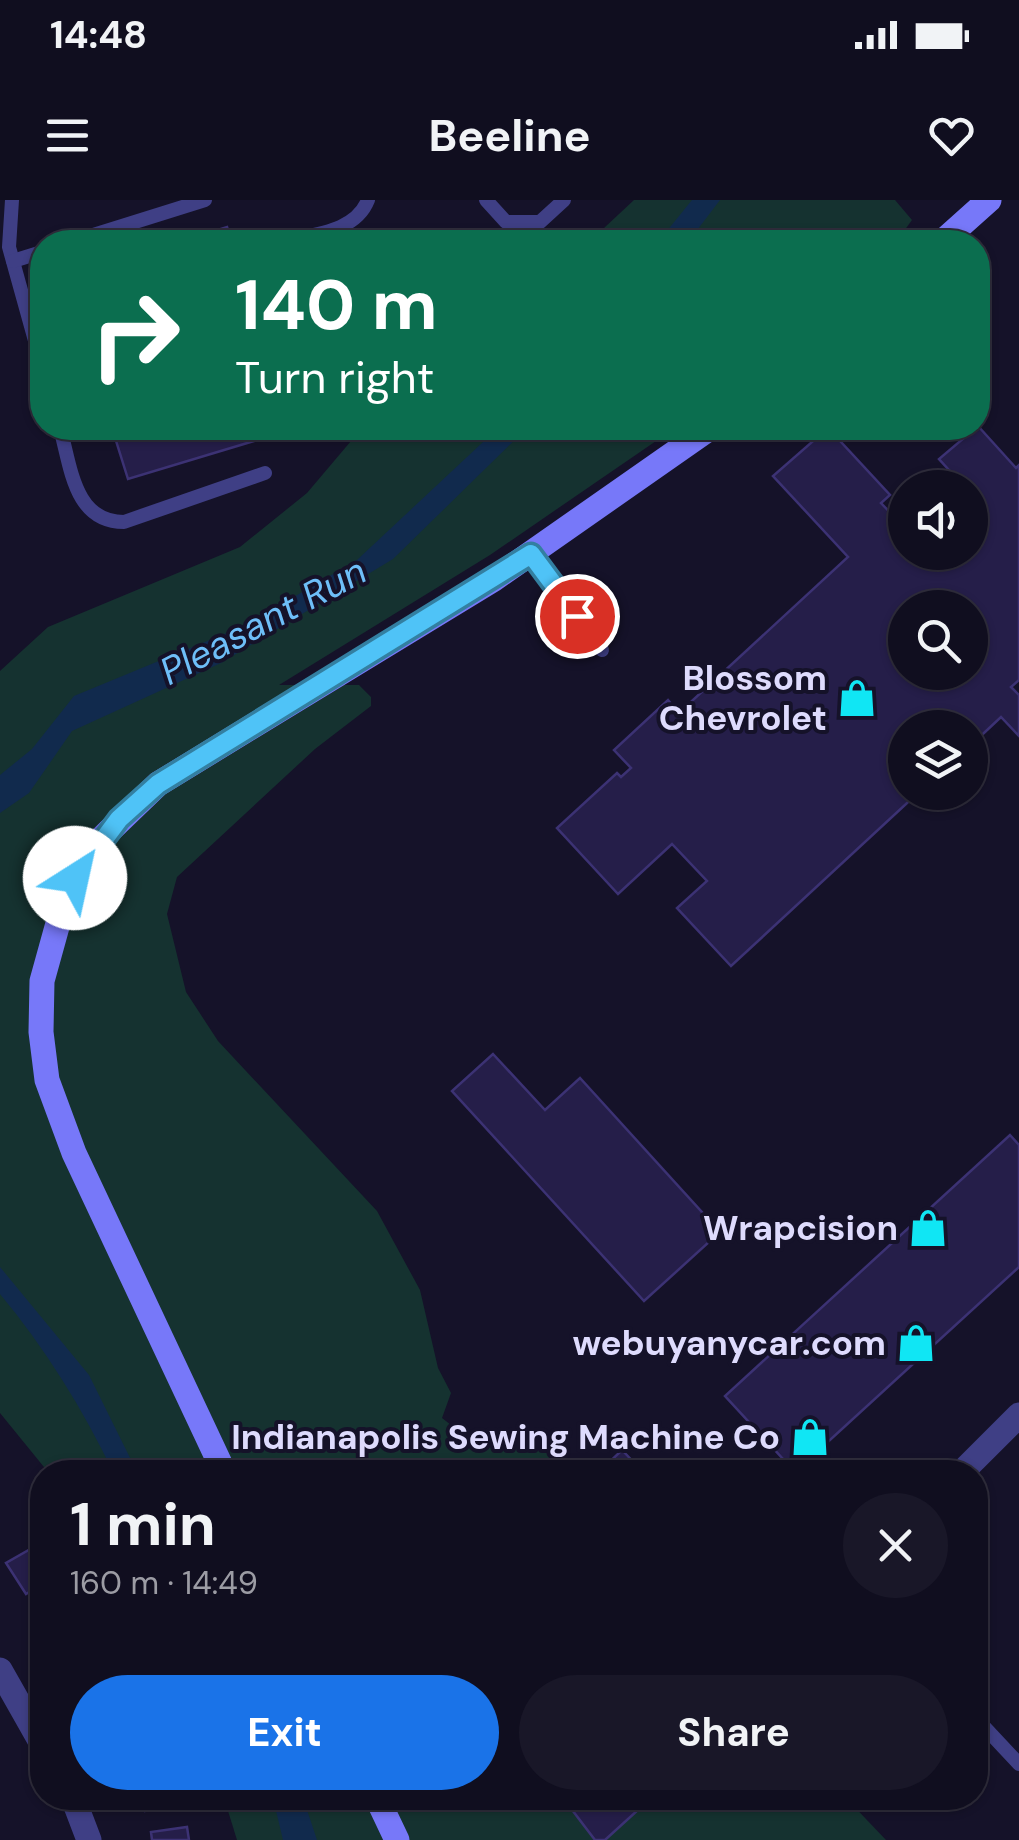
<!DOCTYPE html>
<meta charset="utf-8">
<style>
:root{--surface:#100e1f;--page:#191728;--text:#f1f3f6;--muted:#9c9ca4;--line:#302e3d;--accent:#1a73e8}
body{margin:0;font-family:"DM Sans",sans-serif;background:var(--page);color:var(--text);height:100vh;display:flex;flex-direction:column;font-size:38px;white-space:nowrap}
*{box-sizing:border-box;margin:0}
p{font-size:32px;color:var(--muted)}
.icon{flex:none;width:55px;height:55px;fill:none;stroke:currentColor;stroke-width:2;stroke-linecap:round;stroke-linejoin:round}
.map{position:relative;flex:1;overflow:hidden}
.drawer{position:absolute;left:30px;top:1260px;width:958px;height:350px;display:flex;flex-direction:column;background:var(--surface);border-radius:40px;box-shadow:0 2px 8px #0004,0 0 0 2px var(--line)}
.drawer>*{flex:none}
.guide{position:absolute;left:30px;top:30px;width:960px;height:210px;border-radius:40px;box-shadow:0 2px 8px #0004,0 0 0 2px var(--line);background:#0b6e4f;color:#fff;overflow:hidden}
.fabs{position:absolute;left:888px;top:270px;display:grid;gap:20px}
.fabs a{display:grid;place-items:center;width:100px;height:100px;border-radius:50%;background:var(--surface);box-shadow:0 2px 8px #0004,0 0 0 2px var(--line);font-size:50px}
.pin{position:absolute;display:grid;place-items:center;width:85px;height:85px;color:#fff;margin:-42px;border:5px solid #fff;border-radius:50%;box-shadow:0 2px 10px #0007}
.me{position:absolute;width:110px;margin:-55px;rotate:35deg;stroke-linejoin:round;filter:drop-shadow(0 0 8px #0008)}
.turn{display:flex;align-items:center;gap:35px;height:210px;padding:0 40px;font-size:45px}
.turn .icon{width:130px;height:130px;stroke-width:2.5}
.turn b{display:block;font-size:70px;line-height:85px}
.round{display:grid;place-items:center;flex:none;width:105px;height:105px;border-radius:52px;background:var(--page)}
.summary{display:flex;align-items:center;justify-content:space-between;height:170px;padding:0 40px}
h1{font-size:60px;font-weight:700;line-height:75px}
.primary-button{display:flex;gap:20px;margin-top:auto;padding:20px 40px}
.primary-button a{flex:1;height:115px;border-radius:60px;background:var(--accent);color:#fff;font-size:40px;font-weight:700;line-height:115px;text-align:center}
.primary-button a+a{background:var(--page);color:var(--text)}
.status{display:flex;justify-content:space-between;align-items:center;height:70px;padding:0 50px;background:var(--surface);direction:ltr}
.status svg{height:28px;fill:currentColor}
header{display:flex;justify-content:space-between;align-items:center;height:130px;padding:0 40px;background:var(--surface);font-size:45px;font-weight:700}
.map>svg:first-child{display:block}
.green{fill:#153230}
.water{fill:#112a4d}
.building{fill:#251e49;stroke:#3c3274;stroke-width:2.5;fill-rule:evenodd}
.lines{fill:none;stroke-linecap:round;stroke-linejoin:round}
.lane{stroke:#3f3f85;stroke-width:14}
.street{stroke:#3f3f85;stroke-width:25}
.secondary{stroke:#7778f9;stroke-width:25}
.route-casing{stroke:#337fa1;stroke-width:25}
.route{stroke:#4fc3f7;stroke-width:18}
.labels{text-anchor:middle;dominant-baseline:central;stroke-width:8;stroke-linejoin:round;paint-order:stroke}
.poi-label{font-size:35px;font-weight:bold;fill:#dedbfd;stroke:#151229;text-anchor:end}
.water-label{font-size:38px;font-style:italic;fill:#6ebef8;stroke:#151229}
</style>
<div class="status"><b>14:48</b><svg viewBox="0 0 49 12"><path d="M0 12V9h3v3zM5 12V6h3v6zM10 12V3h3v9zM15 12V0h3v12zM26 1h20v11H26zM47 4h2v5h-2z"/></svg></div>
<header><svg class="icon" aria-label="menu" viewBox="0 0 24 24"><path d="M4 6h16M4 12h16M4 18h16"/></svg>Beeline<svg class="icon" aria-label="heart" viewBox="0 0 24 24"><path d="M12 20l-8-8c-3-5 5-10 8-4 3-6 11-1 8 4z"/></svg></header>
<div class="map">
<svg width="1019" height="1640" viewBox="0 0 1019 1640">
<rect width="100%" height="100%" fill="#151229"/>
<g class="green">
<polygon points="634,0 895,0 912,20 896,42 589,42"/>
<polygon points="362,228 675,228 490,355 279,485 359,485 371,497 371,506 315,549 177,677 167,714 186,792 218,841 377,1011 420,1090 438,1168 451,1193 442,1218 469,1239 500,1233 565,1255 549,1272 48,1272 0,1213 0,471 48,427 240,347 307,293"/>
<polygon points="224,1598 846,1598 886,1640 237,1640"/>
</g>
<g class="water">
<polygon points="692,0 720,0 688,42 658,42"/>
<polygon points="498,228 527,228 393,359 221,463 72,531 29,593 0,613 0,575 32,549 74,496 246,425 357,360"/>
<path d="M 0,1067 L 89,1175 L 137,1272 L 113,1272 C 83,1209 45,1148 0,1094 Z"/>
<polygon points="273,1598 303,1598 317,1640 283,1640"/>
</g>
<g class="building">
<polygon points="227,27 232,42 186,42 185,40"/>
<path d="M 978,226 L 1016,268 L 1019,265 L 1019,480 L 1011,487 L 1019,495 L 1019,536 L 1001,517 L 970,546 L 970,528 L 905,528 L 905,592 L 919,592 L 731,766 L 677,708 L 707,681 L 672,644 L 618,694 L 557,628 L 617,573 L 621,577 L 631,568 L 614,550 L 668,500 L 679,513 L 848,357 L 773,276 L 828,228 L 890,295 L 881,303 L 901,324 L 905,320 L 905,352 L 970,352 L 970,288 L 941,288 L 957,279 L 939,259 ZM 905,408 L 970,408 L 970,472 L 905,472 Z"/>
<polygon points="112,228 297,228 128,279"/>
<polygon points="493,854 545,910 580,878 720,1032 644,1101 452,891"/>
<polygon points="1010,935 1019,945 1019,1067 795,1272 725,1196"/>
<polygon points="622,1250 643,1272 599,1272"/>
<polygon points="34,1347 42,1362 42,1384 26,1394 6,1363"/>
<polygon points="138,1598 176,1598 145,1611"/>
<polygon points="555,1598 600,1598 607,1605 615,1598 626,1598 638,1610 605,1640 595,1640 563,1598 559,1602"/>
<polygon points="187,1627 189,1640 152,1640 151,1632"/>
</g>
<g class="lines">
<g class="lane">
<polyline points="12,0 9,47 42,166"/>
<polyline points="486,0 506,22 540,22 564,0"/>
<polyline points="71,42 205,0"/>
<path d="M 281,42 C 312,34 355,33 368,0"/>
<polyline points="13,61 42,52"/>
<path d="M 60,228 C 71,267 74,322 124,322 L 265,273"/>
<polyline points="531,354 602,450"/>
<polyline points="975,1517 1019,1564"/>
</g>
<g class="street">
<polyline points="962,1272 1019,1215"/>
<polyline points="0,1470 42,1544"/>
<polyline points="73,1598 89,1640"/>
</g>
<g class="secondary">
<polyline points="942,42 989,0"/>
<polyline points="224,1272 74,953 47,880 41,832 42,781 65,698 102,638 158,584 494,379 710,228"/>
<polyline points="377,1598 397,1640"/>
</g>
</g>
<g class="lines">
<g class="route-casing">
<polyline id="route" points="75,678 119,619 158,584 531,354 577,416"/>
</g>
<use href="#route" class="route"/>
</g>
<defs>
<g id="shop-bare" transform="scale(3)"><path d="M-5-2.5h2.3a2.7 3.5 0 0 1 5.4 0H5L5.5 6h-11ZM-1.5-2.5h3a1.5 2.3 0 0 0-3 0Z" fill="#10e6f4" stroke="#151229" stroke-width="2.5" paint-order="stroke"/></g>
</defs>
<g fill-rule="evenodd">
<use href="#shop-bare" x="857" y="498"/>
<use href="#shop-bare" x="928" y="1028"/>
<use href="#shop-bare" x="916" y="1143"/>
<use href="#shop-bare" x="810" y="1237"/>
</g>
<g class="labels">
<g class="poi-label">
<text x="827" y="478">Blossom<tspan x="827" dy="40">Chevrolet</tspan></text>
<text x="898" y="1028">Wrapcision</text>
<text x="886" y="1143">webuyanycar.com</text>
<text x="780" y="1237">Indianapolis Sewing Machine Co</text>
</g>
<g class="water-label">
<text transform="translate(263 421) rotate(-28)">Pleasant Run</text>
</g>
</g>
</svg>
<div class="fabs">
<a><svg class="icon" aria-label="sound" viewBox="0 0 24 24"><path d="M4 9h4l5-4v14l-5-4H4zM17 9q2 3 0 6"/></svg></a>
<a><svg class="icon" aria-label="search" viewBox="0 0 24 24"><circle cx="10" cy="10" r="6"/><path d="M15 15l6 6"/></svg></a>
<a><svg class="icon" aria-label="layers" viewBox="0 0 24 24"><path d="M12 4l9 5-9 5-9-5zM3 14l9 5 9-5"/></svg></a>
</div>
<div class="pin" style="left:577px;top:416px;background:#d93025"><svg class="icon" aria-label="arrive" viewBox="0 0 24 24"><path d="M6 21V4h12l-3 4 3 4H6"/></svg></div>
<svg class="me" style="left:75px;top:678px" viewBox="-20 -20 40 40"><circle r="19" fill="#fff"/><path d="M0-13L10 11 0 6-10 11z" fill="#4fc3f7"/></svg>
<div class="guide">
<div class="turn"><svg class="icon" aria-label="right" viewBox="0 0 24 24"><path d="M7 20v-9h11M14 6l5 5-5 5"/></svg><div><b>140 m</b>Turn right</div></div>
</div>
<section class="drawer">
<div class="summary"><div><h1>1 min</h1><p>160 m · 14:49</p></div><a class="round"><svg class="icon" aria-label="close" viewBox="0 0 24 24"><path d="M6 6l12 12M18 6L6 18"/></svg></a></div>
<div class="primary-button"><a>Exit</a><a>Share</a></div>
</section>
</div>
